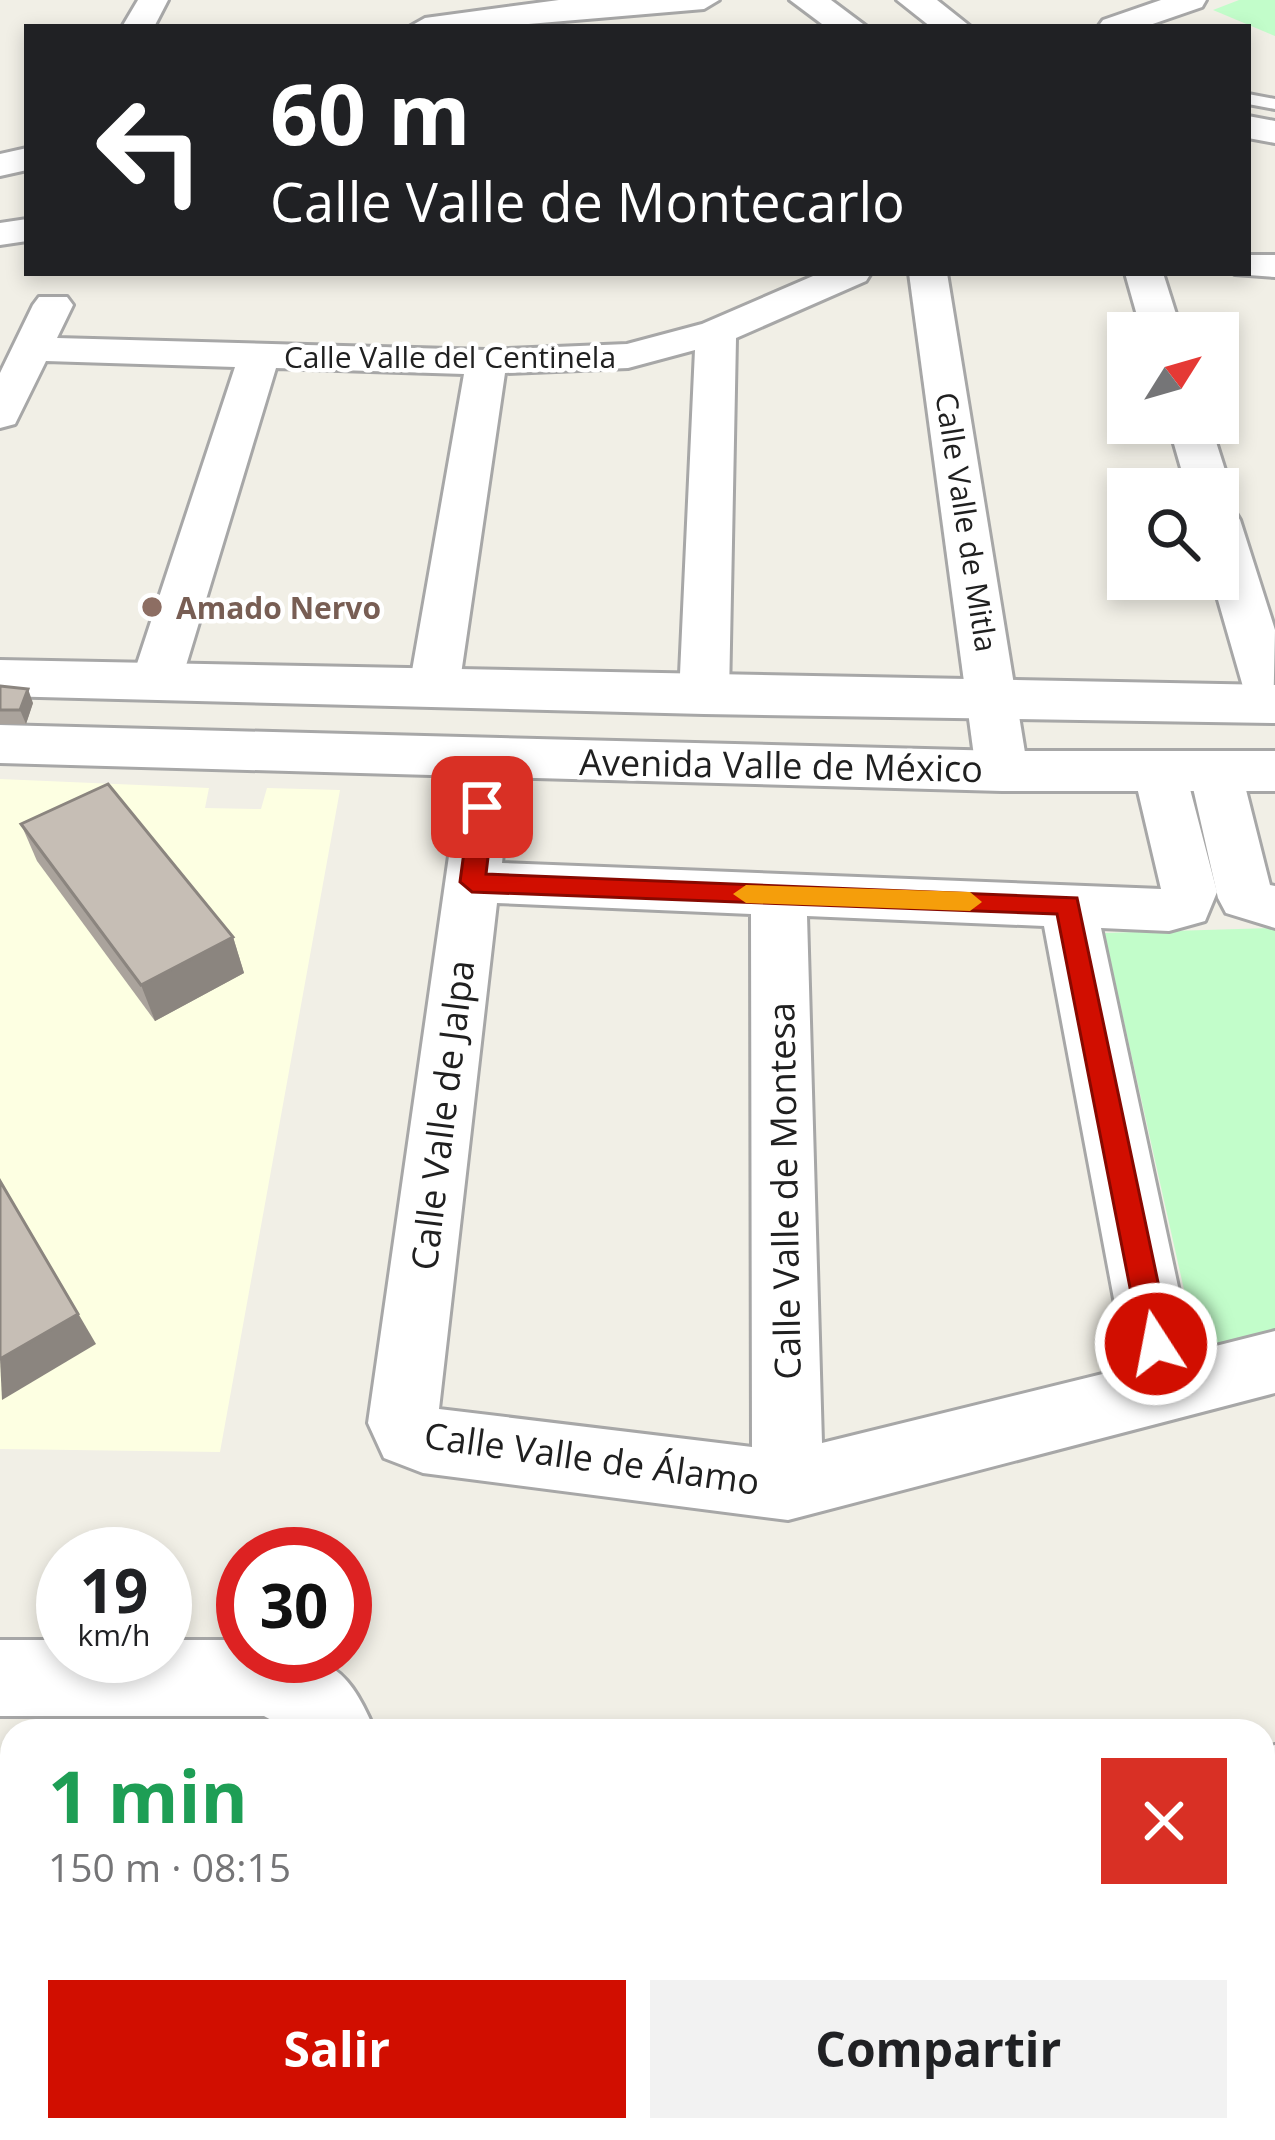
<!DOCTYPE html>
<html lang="es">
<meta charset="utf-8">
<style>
:root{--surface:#fff;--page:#f2f2f2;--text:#202124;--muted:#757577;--accent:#d10e00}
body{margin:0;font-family:"Open Sans",sans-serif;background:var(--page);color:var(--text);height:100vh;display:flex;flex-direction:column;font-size:45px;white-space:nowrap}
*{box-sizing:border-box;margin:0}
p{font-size:39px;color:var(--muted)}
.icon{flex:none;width:66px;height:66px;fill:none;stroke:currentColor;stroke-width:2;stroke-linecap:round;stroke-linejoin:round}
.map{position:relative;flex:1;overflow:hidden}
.drawer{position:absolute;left:0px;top:1719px;width:1275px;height:423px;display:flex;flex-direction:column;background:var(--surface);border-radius:36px 36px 0 0;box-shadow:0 6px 18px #0003}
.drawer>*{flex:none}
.guide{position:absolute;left:24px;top:24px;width:1227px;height:252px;border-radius:0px;box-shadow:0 6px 18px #0003;background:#202124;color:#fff;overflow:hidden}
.needle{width:78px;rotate:53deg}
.controls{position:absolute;left:1107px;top:312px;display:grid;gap:24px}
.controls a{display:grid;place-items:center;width:132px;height:132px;border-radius:0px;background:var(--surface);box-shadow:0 6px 18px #0003;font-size:60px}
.speed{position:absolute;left:36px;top:1527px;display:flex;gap:24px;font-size:60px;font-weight:700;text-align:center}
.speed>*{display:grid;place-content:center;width:156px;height:156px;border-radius:50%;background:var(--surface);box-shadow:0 6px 18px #0003;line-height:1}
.speed small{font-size:30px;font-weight:400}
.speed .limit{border:18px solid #d22;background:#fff;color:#111}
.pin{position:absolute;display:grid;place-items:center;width:102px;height:102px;color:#fff;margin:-51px;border-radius:24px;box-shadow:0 6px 18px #0006}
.me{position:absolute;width:132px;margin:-66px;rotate:349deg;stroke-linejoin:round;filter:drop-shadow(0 0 9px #0008)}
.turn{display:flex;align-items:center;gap:42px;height:252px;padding:0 48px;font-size:54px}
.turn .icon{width:156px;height:156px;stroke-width:2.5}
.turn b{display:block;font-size:84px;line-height:102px}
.round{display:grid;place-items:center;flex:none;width:126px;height:126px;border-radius:0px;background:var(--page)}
.head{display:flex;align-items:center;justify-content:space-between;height:204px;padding:0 48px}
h1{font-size:72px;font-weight:700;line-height:90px;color:#1e9e55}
.cta{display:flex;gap:24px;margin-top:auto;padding:24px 48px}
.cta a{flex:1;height:138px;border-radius:0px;background:var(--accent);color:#fff;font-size:48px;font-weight:700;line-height:138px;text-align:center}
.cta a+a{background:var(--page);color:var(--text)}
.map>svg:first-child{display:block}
.education{fill:#fdffe2}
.park{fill:#c2fdca}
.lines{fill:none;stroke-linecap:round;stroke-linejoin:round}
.service-casing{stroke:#a7a7a7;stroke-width:6}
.minor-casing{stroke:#a7a7a7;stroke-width:6}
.tertiary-casing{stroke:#a7a7a7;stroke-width:6}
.service{fill:#fff;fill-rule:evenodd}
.minor{fill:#fff;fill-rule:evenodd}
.tertiary{fill:#fff;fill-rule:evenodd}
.wall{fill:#aaa39c}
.shaded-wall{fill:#8b857f}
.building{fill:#c6beb5;stroke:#8b857f;stroke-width:3}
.route{fill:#d10e00;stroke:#880900;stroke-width:3}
.slow{fill:#f59e0b}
.education-dot{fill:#8d6e63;stroke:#fff;stroke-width:4.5}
.labels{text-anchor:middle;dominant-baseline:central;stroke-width:9;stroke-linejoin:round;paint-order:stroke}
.far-street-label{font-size:30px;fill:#202020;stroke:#fff}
.far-education-label{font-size:30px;font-weight:bold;fill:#785e54;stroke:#fff;text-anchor:start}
.street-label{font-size:36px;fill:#202020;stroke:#fff}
</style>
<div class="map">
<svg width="1275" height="2140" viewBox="0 0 1275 2140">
<rect width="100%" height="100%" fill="#f1efe6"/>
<polygon class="education" points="0,779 209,788 205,808 261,809 267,788 340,790 220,1452 0,1449"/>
<g class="park">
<polygon points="1239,0 1275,0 1275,36 1213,10"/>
<polygon points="1275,928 1275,1336 1198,1352 1104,933"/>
</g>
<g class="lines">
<g class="service-casing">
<polygon id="service" points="1248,94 1275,99 1275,109 1248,104"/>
</g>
<g class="minor-casing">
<g id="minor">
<polygon points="138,0 168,0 154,27 122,27"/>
<polygon points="719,0 704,9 493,27 409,27 425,18 559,0"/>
<polygon points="1161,0 1206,0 1202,7 1144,27 1098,27 1103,20"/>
<polygon points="27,148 27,170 0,176 0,154"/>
<polygon points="27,219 27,241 0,245 0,223"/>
<polygon points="1248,255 1275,255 1275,277 1235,274 1248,273"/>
<polygon points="820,273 871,273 866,281 736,338 729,696 722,708 704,713 686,708 679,696 695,350 628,368 505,373 459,688 452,700 434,705 416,700 409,688 464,374 276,368 181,682 173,694 156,698 139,694 131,682 235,367 46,361 15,424 0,428 0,373 33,305 39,297 67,297 73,305 57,338 486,350 627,344 702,324"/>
<polygon points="909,273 947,273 1028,771 1020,784 1002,789 984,784 976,771"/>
<polygon points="1125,273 1163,273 1182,333 1142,333"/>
<polygon points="1168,423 1210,423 1231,489 1225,498 1218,500 1218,489 1187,489"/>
<polygon points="1218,506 1234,510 1240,520 1275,630 1273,721 1255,716 1248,704 1212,579 1218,579"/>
<path d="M 1159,752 L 1177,757 L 1185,770 L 1217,892 L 1205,921 L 1169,931 L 1101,928 L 1192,1352 L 1275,1331 L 1275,1393 L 788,1520 L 423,1473 L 384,1458 L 368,1423 L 456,807 L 463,794 L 482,788 L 501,794 L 508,807 L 502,863 L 1161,889 L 1133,770 L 1141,757 ZM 497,903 L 751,914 L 752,1447 L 439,1409 ZM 807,916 L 1044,926 L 1127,1368 L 822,1443 Z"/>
<polygon points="1215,752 1233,757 1241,770 1270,885 1275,886 1275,928 1226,913 1218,898 1189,770 1197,757"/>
<path d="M 0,1640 L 63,1640 L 63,1656 L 165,1656 L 165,1640 L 243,1640 L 243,1656 C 320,1656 343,1654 375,1731 L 291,1731 L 264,1716 L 0,1716 Z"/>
<polygon points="1275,1745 1275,1825 1263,1828 1263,1748"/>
<polygon points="1263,1926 1275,1931 1275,2052 1263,2047"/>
<polygon points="298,2130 386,2130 387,2140 297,2140"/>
<polygon points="787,2130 875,2130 877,2140 787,2140"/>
</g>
</g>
<g class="tertiary-casing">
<g id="tertiary">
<polygon points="790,0 831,0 867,27 826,27"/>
<polygon points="897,0 937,0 971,27 931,27"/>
<polygon points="1248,116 1275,121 1275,143 1248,138"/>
<polygon points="0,660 1275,685 1275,723 704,714 0,696"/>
<polygon points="0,725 1002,751 1275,751 1275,791 1002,791 0,763"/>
</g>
</g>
<use href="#service" class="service"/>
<use href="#minor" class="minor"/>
<use href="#tertiary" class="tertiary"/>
</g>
<g class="wall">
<polygon points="0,686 33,703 26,724 0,724"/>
<polygon points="21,824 233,937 244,973 155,1021 37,861"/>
</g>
<g class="shaded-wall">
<polygon points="28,689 33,703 26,724 20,710"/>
<polygon points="233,937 244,973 155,1021 141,985"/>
<polygon points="2,1183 96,1344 2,1400 0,1359"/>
</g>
<g class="building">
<polygon points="0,686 28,689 20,710 0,710"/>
<polygon points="108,784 233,937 141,985 21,824"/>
<polygon points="0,1181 78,1314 0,1359"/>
</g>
<polygon class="route" points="482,798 494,807 486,874 1077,898 1171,1344 1167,1354 1156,1358 1145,1354 1141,1344 1057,914 472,892 460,882 470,807"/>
<polygon class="slow" points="746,885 970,892 982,902 970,911 746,903 733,894"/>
<circle class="education-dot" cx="152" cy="607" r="12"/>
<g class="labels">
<g class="far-street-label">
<text x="450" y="356">Calle Valle del Centinela</text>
<text transform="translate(967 522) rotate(81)">Calle Valle de Mitla</text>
</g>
<g class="far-education-label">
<text x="176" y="607">Amado Nervo</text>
</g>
<g class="street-label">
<text transform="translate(781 765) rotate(1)">Avenida Valle de México</text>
<text transform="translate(442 1115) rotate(-83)">Calle Valle de Jalpa</text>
<text transform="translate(784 1191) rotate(-91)">Calle Valle de Montesa</text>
<text transform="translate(592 1458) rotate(8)">Calle Valle de Álamo</text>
</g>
</g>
</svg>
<div class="controls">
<a><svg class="needle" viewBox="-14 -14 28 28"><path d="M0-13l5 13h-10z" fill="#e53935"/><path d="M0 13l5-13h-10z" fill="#757577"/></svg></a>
<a><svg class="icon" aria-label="search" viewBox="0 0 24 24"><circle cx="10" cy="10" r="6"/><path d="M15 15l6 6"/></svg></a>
</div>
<div class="speed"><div>19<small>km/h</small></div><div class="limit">30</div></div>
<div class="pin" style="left:482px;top:807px;background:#d93025"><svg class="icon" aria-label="arrive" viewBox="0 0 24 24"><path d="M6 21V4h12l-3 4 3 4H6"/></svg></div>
<svg class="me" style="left:1156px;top:1344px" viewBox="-20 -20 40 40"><circle r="17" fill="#d10e00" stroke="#fff" stroke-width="3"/><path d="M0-11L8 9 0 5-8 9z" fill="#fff"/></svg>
<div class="guide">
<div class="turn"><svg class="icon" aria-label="left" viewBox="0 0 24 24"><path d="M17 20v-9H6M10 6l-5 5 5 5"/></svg><div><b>60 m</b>Calle Valle de Montecarlo</div></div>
</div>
<section class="drawer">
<div class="head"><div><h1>1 min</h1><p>150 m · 08:15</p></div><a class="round" style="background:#d93025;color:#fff"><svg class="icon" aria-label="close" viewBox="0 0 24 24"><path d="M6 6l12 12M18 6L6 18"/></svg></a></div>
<div class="cta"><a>Salir</a><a>Compartir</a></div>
</section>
</div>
